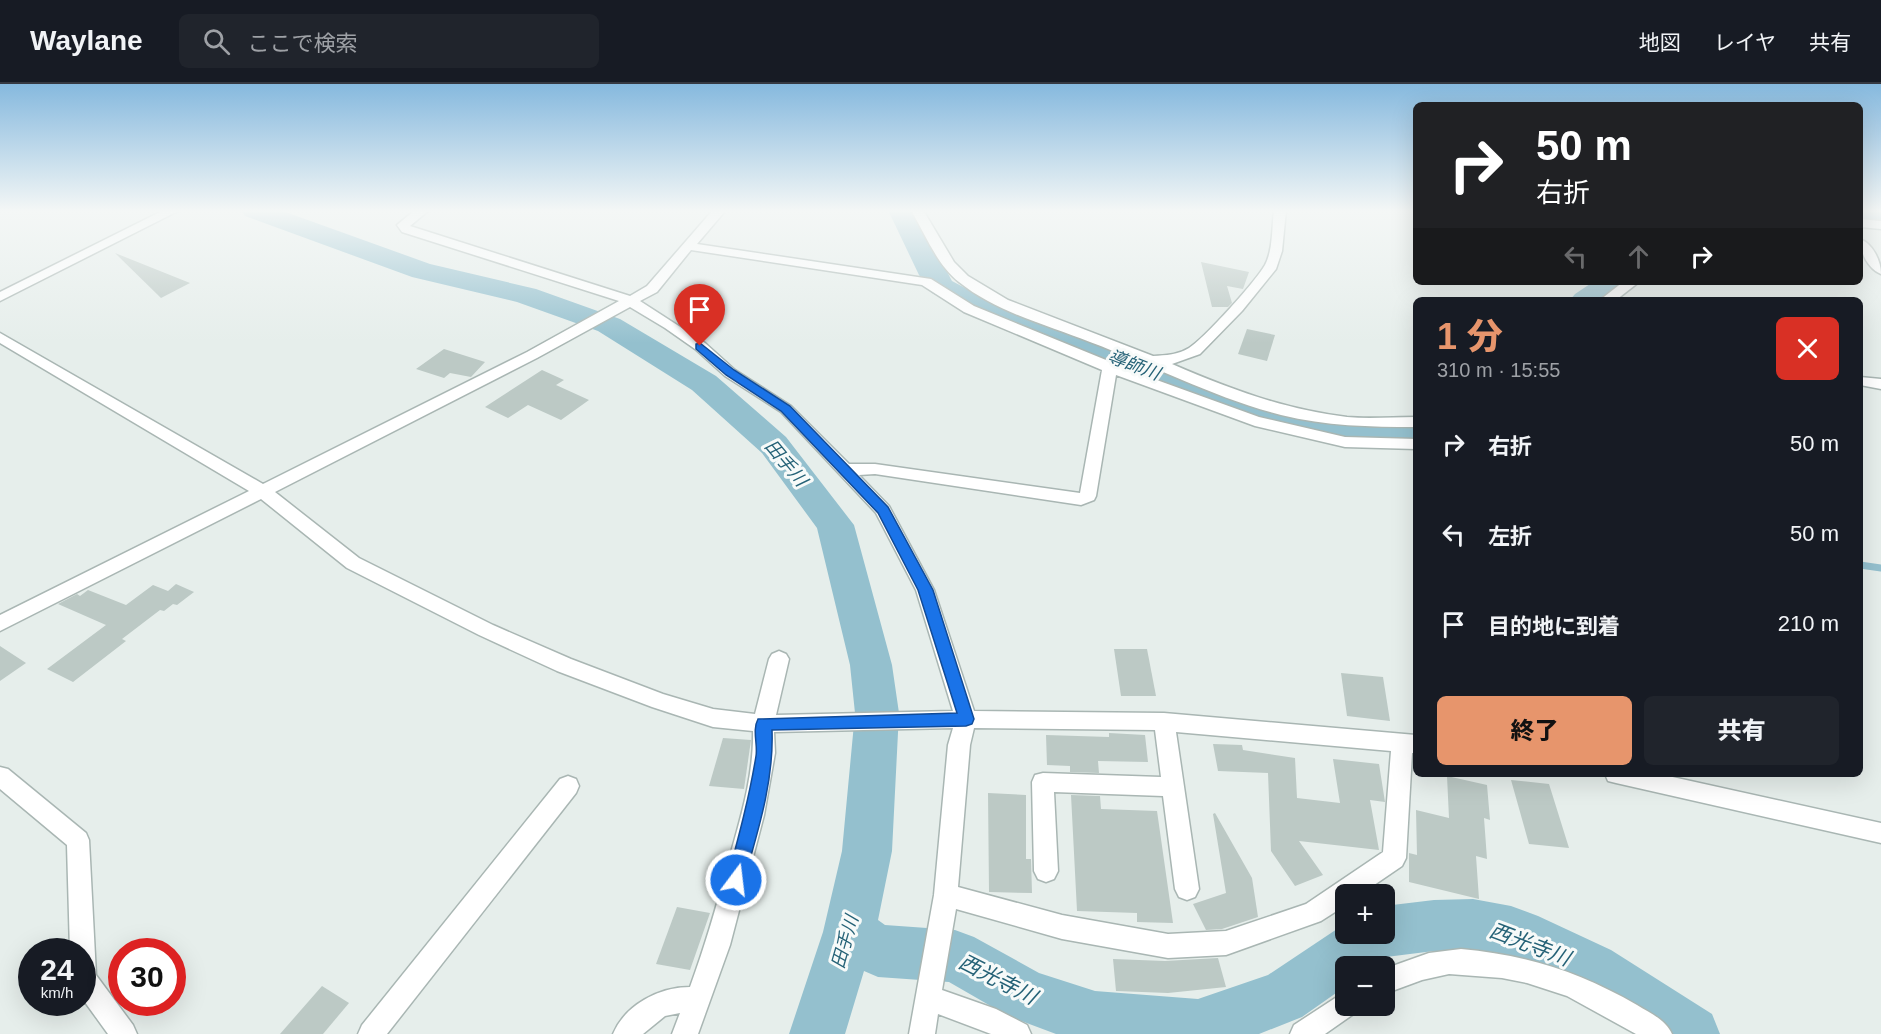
<!DOCTYPE html>
<html lang="ja">
<meta charset="utf-8">
<style>
:root{--surface:#171b24;--page:#20242c;--text:#f1f3f6;--muted:#9ea1a6;--line:#363941;--accent:#e7956c}
body{margin:0;font-family:Arial,"Noto Sans JP",sans-serif;background:var(--page);color:var(--text);height:100vh;display:flex;flex-direction:column;font-size:22px;white-space:nowrap}
*{box-sizing:border-box;margin:0}
p{font-size:20px;color:var(--muted)}
.icon{flex:none;width:33px;height:33px;fill:none;stroke:currentColor;stroke-width:2;stroke-linecap:round;stroke-linejoin:round}
.map{position:relative;flex:1;overflow:hidden}
.panel{position:absolute;left:1413px;top:213px;width:450px;height:480px;display:flex;flex-direction:column;background:var(--surface);border-radius:9px;box-shadow:0 6px 24px #0002}
.panel>*{flex:none}
.guide{position:absolute;left:1413px;top:18px;width:450px;height:183px;border-radius:9px;box-shadow:0 6px 24px #0002;background:#202124;color:#fff;overflow:hidden}
.tools{position:absolute;left:1335px;top:800px;display:grid;gap:12px}
.tools a{display:grid;place-items:center;width:60px;height:60px;border-radius:9px;background:var(--surface);box-shadow:0 6px 24px #0002;font-size:30px}
.speed{position:absolute;left:18px;top:854px;display:flex;gap:12px;font-size:30px;font-weight:700;text-align:center}
.speed>*{display:grid;place-content:center;width:78px;height:78px;border-radius:50%;background:var(--surface);box-shadow:0 6px 24px #0002;line-height:1}
.speed small{font-size:15px;font-weight:400}
.speed .limit{border:9px solid #d22;background:#fff;color:#111}
.pin{position:absolute;display:grid;place-items:center;width:51px;height:51px;color:#fff;margin:-62px -26px;border-radius:50% 50% 50% 0;rotate:-45deg;box-shadow:0 0 6px #0007}
.pin .icon{rotate:45deg}
.me{position:absolute;width:66px;margin:-33px;rotate:15deg;stroke-linejoin:round;filter:drop-shadow(0 0 4px #0008)}
.turn{display:flex;align-items:center;gap:21px;height:126px;padding:0 24px;font-size:27px}
.turn .icon{width:78px;height:78px;stroke-width:2.5}
.turn b{display:block;font-size:42px;line-height:51px}
.lanes{display:flex;align-items:center;height:57px;padding:0 24px;background:#0003;justify-content:center;gap:30px;direction:ltr}
.lanes .off{opacity:.35}
.round{display:grid;place-items:center;flex:none;width:63px;height:63px;border-radius:9px;background:var(--page)}
.headline{display:flex;align-items:center;justify-content:space-between;height:102px;padding:0 24px}
h1{font-size:36px;font-weight:800;line-height:45px;color:var(--accent)}
.cta{display:flex;gap:12px;margin-top:auto;padding:12px 24px}
.cta a{flex:1;height:69px;border-radius:9px;background:var(--accent);color:#111;font-size:24px;font-weight:800;line-height:69px;text-align:center}
.cta a+a{background:var(--page);color:var(--text)}
ul{padding:0;list-style:none}
li{display:flex;align-items:center;gap:18px;height:90px;padding:0 24px}
li div{flex:1}
li b{display:block;font-size:22px}
li em{font-style:normal}
header{display:flex;align-items:center;gap:36px;box-sizing:border-box;height:84px;padding:0 30px;background:var(--surface);border-bottom:2px solid var(--line)}
header strong{font-size:28px}
nav{display:flex;gap:33px;margin-inline-start:auto;font-size:21px}
.search{width:420px;height:54px;background:var(--page);display:flex;align-items:center;gap:15px;box-sizing:border-box;padding:0 21px;border-radius:9px;color:var(--muted);font-size:22px}
.map>svg:first-child{display:block}
.lines{fill:none;stroke-linecap:round;stroke-linejoin:round}
.stream{stroke:#94c0ce;stroke-width:7}
.river{fill:#94c0ce;fill-rule:evenodd}
.building{fill:#bcc9c5}
.minor-casing{stroke:#a9b6b3;stroke-width:3}
.minor{fill:#fff;fill-rule:evenodd}
.route{fill:#1a73e8;stroke:#114b97;stroke-width:1.5}
.labels{text-anchor:middle;dominant-baseline:central;stroke-width:6;stroke-linejoin:round;paint-order:stroke}
.water-label{font-size:18px;font-style:italic;fill:#256277;stroke:#f7faf9}
.near-water-label{font-size:21px;font-style:italic;fill:#256277;stroke:#f7faf9}
</style>
<header>
<strong>Waylane</strong>
<div class="search"><svg class="icon" aria-label="search" viewBox="0 0 24 24"><circle cx="10" cy="10" r="6"/><path d="M15 15l6 6"/></svg>ここで検索</div>
<nav><a>地図</a><a>レイヤ</a><a>共有</a></nav>
</header>
<div class="map">
<svg width="1881" height="950" viewBox="0 0 1881 950">
<rect width="100%" height="100%" fill="#e6eeeb"/>
<g class="lines">
<polyline class="stream" points="1860,481 1881,484"/>
<g class="river">
<polygon points="241,126 280,126 430,180 536,205 620,235 716,292 786,353 854,441 892,581 899,629 892,767 878,836 885,841 955,846 974,853 1039,889 1095,907 1198,915 1268,891 1346,839 1346,849 1384,849 1384,822 1434,816 1473,815 1511,822 1538,832 1611,866 1712,930 1720,950 1642,950 1546,889 1511,873 1485,867 1434,867 1386,873 1374,882 1346,882 1346,902 1302,933 1259,950 1056,950 1008,932 949,898 878,893 864,887 845,950 789,950 823,848 842,767 855,629 850,581 817,444 762,369 692,306 598,247 517,218 412,193 245,132"/>
<polygon points="888,126 914,126 952,197 986,215 1142,276 1298,331 1360,342 1416,338 1416,360 1360,364 1279,348 1120,290 966,227 932,209 919,191"/>
<polygon points="1860,126 1881,126 1881,137 1860,136"/>
<path d="M 1593,198 L 1627,198 C 1613,219 1593,216 1570,216 L 1575,210 Z"/>
</g>
</g>
<g class="building">
<polygon points="115,169 190,199 161,214"/>
<polygon points="1201,178 1249,188 1243,205 1227,202 1232,219 1228,223 1212,223"/>
<polygon points="1247,245 1275,251 1267,277 1238,270"/>
<polygon points="444,265 485,278 471,293 450,289 444,294 416,285"/>
<polygon points="542,286 564,296 556,301 589,316 561,336 528,321 508,334 485,323"/>
<polygon points="176,500 194,508 177,521 173,520 164,527 160,526 122,555 126,557 73,598 47,585 106,541 58,520 77,510 80,512 88,506 126,521 153,501 168,507"/>
<polygon points="0,562 26,579 0,597"/>
<polygon points="1114,565 1147,565 1156,612 1121,612"/>
<polygon points="1341,589 1383,593 1390,637 1347,632"/>
<polygon points="1109,649 1145,651 1148,678 1098,677 1099,689 1070,688 1070,682 1047,681 1046,651 1109,653"/>
<polygon points="723,654 751,656 744,705 709,702"/>
<polygon points="1213,660 1242,661 1243,666 1295,674 1297,714 1340,719 1333,675 1379,680 1385,718 1370,716 1379,766 1299,757 1323,791 1295,802 1271,767 1268,689 1218,687"/>
<polygon points="1447,692 1487,701 1490,736 1484,734 1487,775 1476,772 1479,815 1409,798 1409,769 1417,771 1416,726 1449,734"/>
<polygon points="1511,696 1549,700 1569,764 1529,760"/>
<polygon points="988,709 1026,711 1026,775 1031,775 1032,809 989,808"/>
<polygon points="1071,711 1100,712 1101,725 1157,727 1173,839 1137,838 1137,829 1077,827"/>
<polygon points="1215,729 1252,794 1258,833 1222,845 1206,846 1193,820 1226,809 1213,730"/>
<polygon points="677,823 710,829 690,886 656,880"/>
<polygon points="1218,874 1226,903 1168,909 1116,907 1113,875 1165,877"/>
<polygon points="322,902 349,919 323,950 280,950"/>
</g>
<g class="lines">
<g class="minor-casing">
<g id="minor">
<polygon points="164,126 180,126 0,217 0,208"/>
<path d="M 415,126 L 429,126 L 410,142 L 630,212 L 647,202 L 713,126 L 726,126 L 697,160 L 931,195 L 974,222 L 1106,276 L 1118,273 L 1123,274 L 1125,277 L 1118,282 L 1259,333 L 1345,353 L 1416,355 L 1416,365 L 1345,363 L 1255,342 L 1116,291 L 1096,412 L 1094,416 L 1081,421 L 875,390 L 859,391 L 889,422 L 934,506 L 974,627 L 1164,629 L 1416,651 L 1416,669 L 1412,669 L 1406,774 L 1402,782 L 1361,810 L 1346,810 L 1346,821 L 1321,837 L 1226,871 L 1168,874 L 1062,855 L 956,825 L 942,906 L 996,925 L 1027,941 L 1031,950 L 991,950 L 938,930 L 935,950 L 909,950 L 934,811 L 948,661 L 953,644 L 774,648 L 775,669 L 764,731 L 730,861 L 698,950 L 672,950 L 680,929 L 665,932 L 643,950 L 613,950 C 625,921 659,903 690,903 C 705,862 717,821 728,779 C 740,736 754,692 753,647 L 713,643 L 652,623 L 557,587 L 479,551 L 347,484 L 261,415 L 0,547 L 0,531 L 249,407 L 0,259 L 0,249 L 263,400 L 527,268 L 619,217 L 402,148 L 397,141 ZM 691,166 L 922,201 L 964,228 L 1102,286 L 1080,409 L 875,380 L 849,380 L 791,322 L 735,286 L 705,259 L 640,217 L 657,208 ZM 630,223 L 665,244 L 695,265 L 725,292 L 781,328 L 876,429 L 916,506 L 953,627 L 776,631 L 789,575 L 786,570 L 779,567 L 772,570 L 769,575 L 755,630 L 713,625 L 663,610 L 571,575 L 493,541 L 359,474 L 275,408 L 537,274 ZM 974,644 L 1155,646 L 1161,693 L 1043,689 L 1035,691 L 1032,698 L 1034,787 L 1038,795 L 1046,798 L 1054,795 L 1058,787 L 1054,708 L 1163,712 L 1175,805 L 1179,813 L 1187,816 L 1195,813 L 1199,805 L 1176,648 L 1391,667 L 1383,768 L 1306,820 L 1226,847 L 1168,850 L 1062,831 L 958,803 L 970,661 Z"/>
<path d="M 911,126 L 923,126 L 954,178 L 968,192 L 1008,216 L 1153,272 C 1166,271 1178,271 1189,264 C 1204,255 1256,197 1265,181 C 1273,166 1272,143 1274,126 L 1286,126 L 1282,167 L 1276,185 L 1242,227 L 1200,270 L 1172,280 C 1230,305 1283,325 1347,333 C 1369,335 1393,333 1416,333 L 1416,343 C 1370,343 1326,342 1281,331 C 1215,314 1154,282 1090,258 C 1047,241 996,228 959,198 C 937,181 925,150 911,126 Z"/>
<polygon points="1860,135 1881,137 1881,145 1860,143"/>
<path d="M 1860,155 C 1873,160 1881,177 1881,190 C 1868,185 1860,168 1860,155 Z"/>
<polygon points="1623,198 1639,198 1616,216 1600,216"/>
<polygon points="1860,293 1881,295 1881,305 1860,301"/>
<polygon points="0,683 8,685 86,749 89,756 96,891 133,941 137,950 108,950 82,914 82,867 70,867 67,761 0,705"/>
<polygon points="1605,690 1659,690 1881,739 1881,759 1616,699 1608,697"/>
<polygon points="568,692 576,695 579,702 576,709 387,950 358,950 362,941 560,695"/>
<path d="M 1461,865 C 1527,871 1580,888 1637,921 C 1650,929 1666,936 1672,950 L 1636,950 L 1567,912 L 1527,899 L 1502,894 L 1449,890 L 1422,896 L 1384,910 L 1384,885 L 1429,869 Z"/>
<polygon points="1346,907 1346,921 1358,921 1355,929 1325,950 1290,950 1294,941"/>
</g>
</g>
<use href="#minor" class="minor"/>
</g>
<linearGradient id="sky" x2="0" y2="1"><stop stop-color="#86b9de"/><stop offset="0.49" stop-color="#f4f7f6"/><stop offset="1" stop-color="#f4f7f6" stop-opacity="0"/></linearGradient>
<rect width="1881" height="259" fill="url(#sky)"/>
<path class="route" d="M 700,259 L 734,286 L 790,322 L 888,423 L 933,506 L 974,635 L 972,640 L 966,642 L 772,646 C 774,697 758,747 744,796 L 742,802 L 736,804 L 729,802 L 727,796 C 738,755 749,715 756,672 C 758,661 752,646 758,635 L 957,629 L 918,506 L 878,429 L 781,327 L 726,291 L 696,265 L 696,260 Z"/>
<g class="labels">
<g class="water-label">
<text transform="translate(1134 281) rotate(21)">導師川</text>
<text transform="translate(786 379) rotate(50)">田手川</text>
<text transform="translate(845 858) rotate(-74)">田手川</text>
</g>
<g class="near-water-label">
<text transform="translate(1530 860) rotate(21)">西光寺川</text>
<text transform="translate(998 895) rotate(27)">西光寺川</text>
</g>
</g>
</svg>
<div class="tools">
<a>+</a>
<a>−</a>
</div>
<div class="speed"><div>24<small>km/h</small></div><div class="limit">30</div></div>
<div class="pin" style="left:700px;top:262px;background:#d93025"><svg class="icon" aria-label="arrive" viewBox="0 0 24 24"><path d="M6 21V4h12l-3 4 3 4H6"/></svg></div>
<svg class="me" style="left:736px;top:796px" viewBox="-20 -20 40 40"><circle r="17" fill="#1a73e8" stroke="#fff" stroke-width="3"/><path d="M0-11L8 9 0 5-8 9z" fill="#fff"/></svg>
<div class="guide">
<div class="turn"><svg class="icon" aria-label="right" viewBox="0 0 24 24"><path d="M7 20v-9h11M14 6l5 5-5 5"/></svg><div><b>50 m</b>右折</div></div>
<div class="lanes"><svg class="icon off" aria-label="left" viewBox="0 0 24 24"><path d="M17 20v-9H6M10 6l-5 5 5 5"/></svg><svg class="icon off" aria-label="ahead" viewBox="0 0 24 24"><path d="M12 20V5M6 11l6-6 6 6"/></svg><svg class="icon" aria-label="right" viewBox="0 0 24 24"><path d="M7 20v-9h11M14 6l5 5-5 5"/></svg></div>
</div>
<section class="panel">
<div class="headline"><div><h1>1 分</h1><p>310 m · 15:55</p></div><a class="round" style="background:#d93025;color:#fff"><svg class="icon" aria-label="close" viewBox="0 0 24 24"><path d="M6 6l12 12M18 6L6 18"/></svg></a></div>
<ul>
<li><svg class="icon" aria-label="right" viewBox="0 0 24 24"><path d="M7 20v-9h11M14 6l5 5-5 5"/></svg><div><b>右折</b></div><em>50 m</em></li>
<li><svg class="icon" aria-label="left" viewBox="0 0 24 24"><path d="M17 20v-9H6M10 6l-5 5 5 5"/></svg><div><b>左折</b></div><em>50 m</em></li>
<li><svg class="icon" aria-label="arrive" viewBox="0 0 24 24"><path d="M6 21V4h12l-3 4 3 4H6"/></svg><div><b>目的地に到着</b></div><em>210 m</em></li>
</ul>
<div class="cta"><a>終了</a><a>共有</a></div>
</section>
</div>
